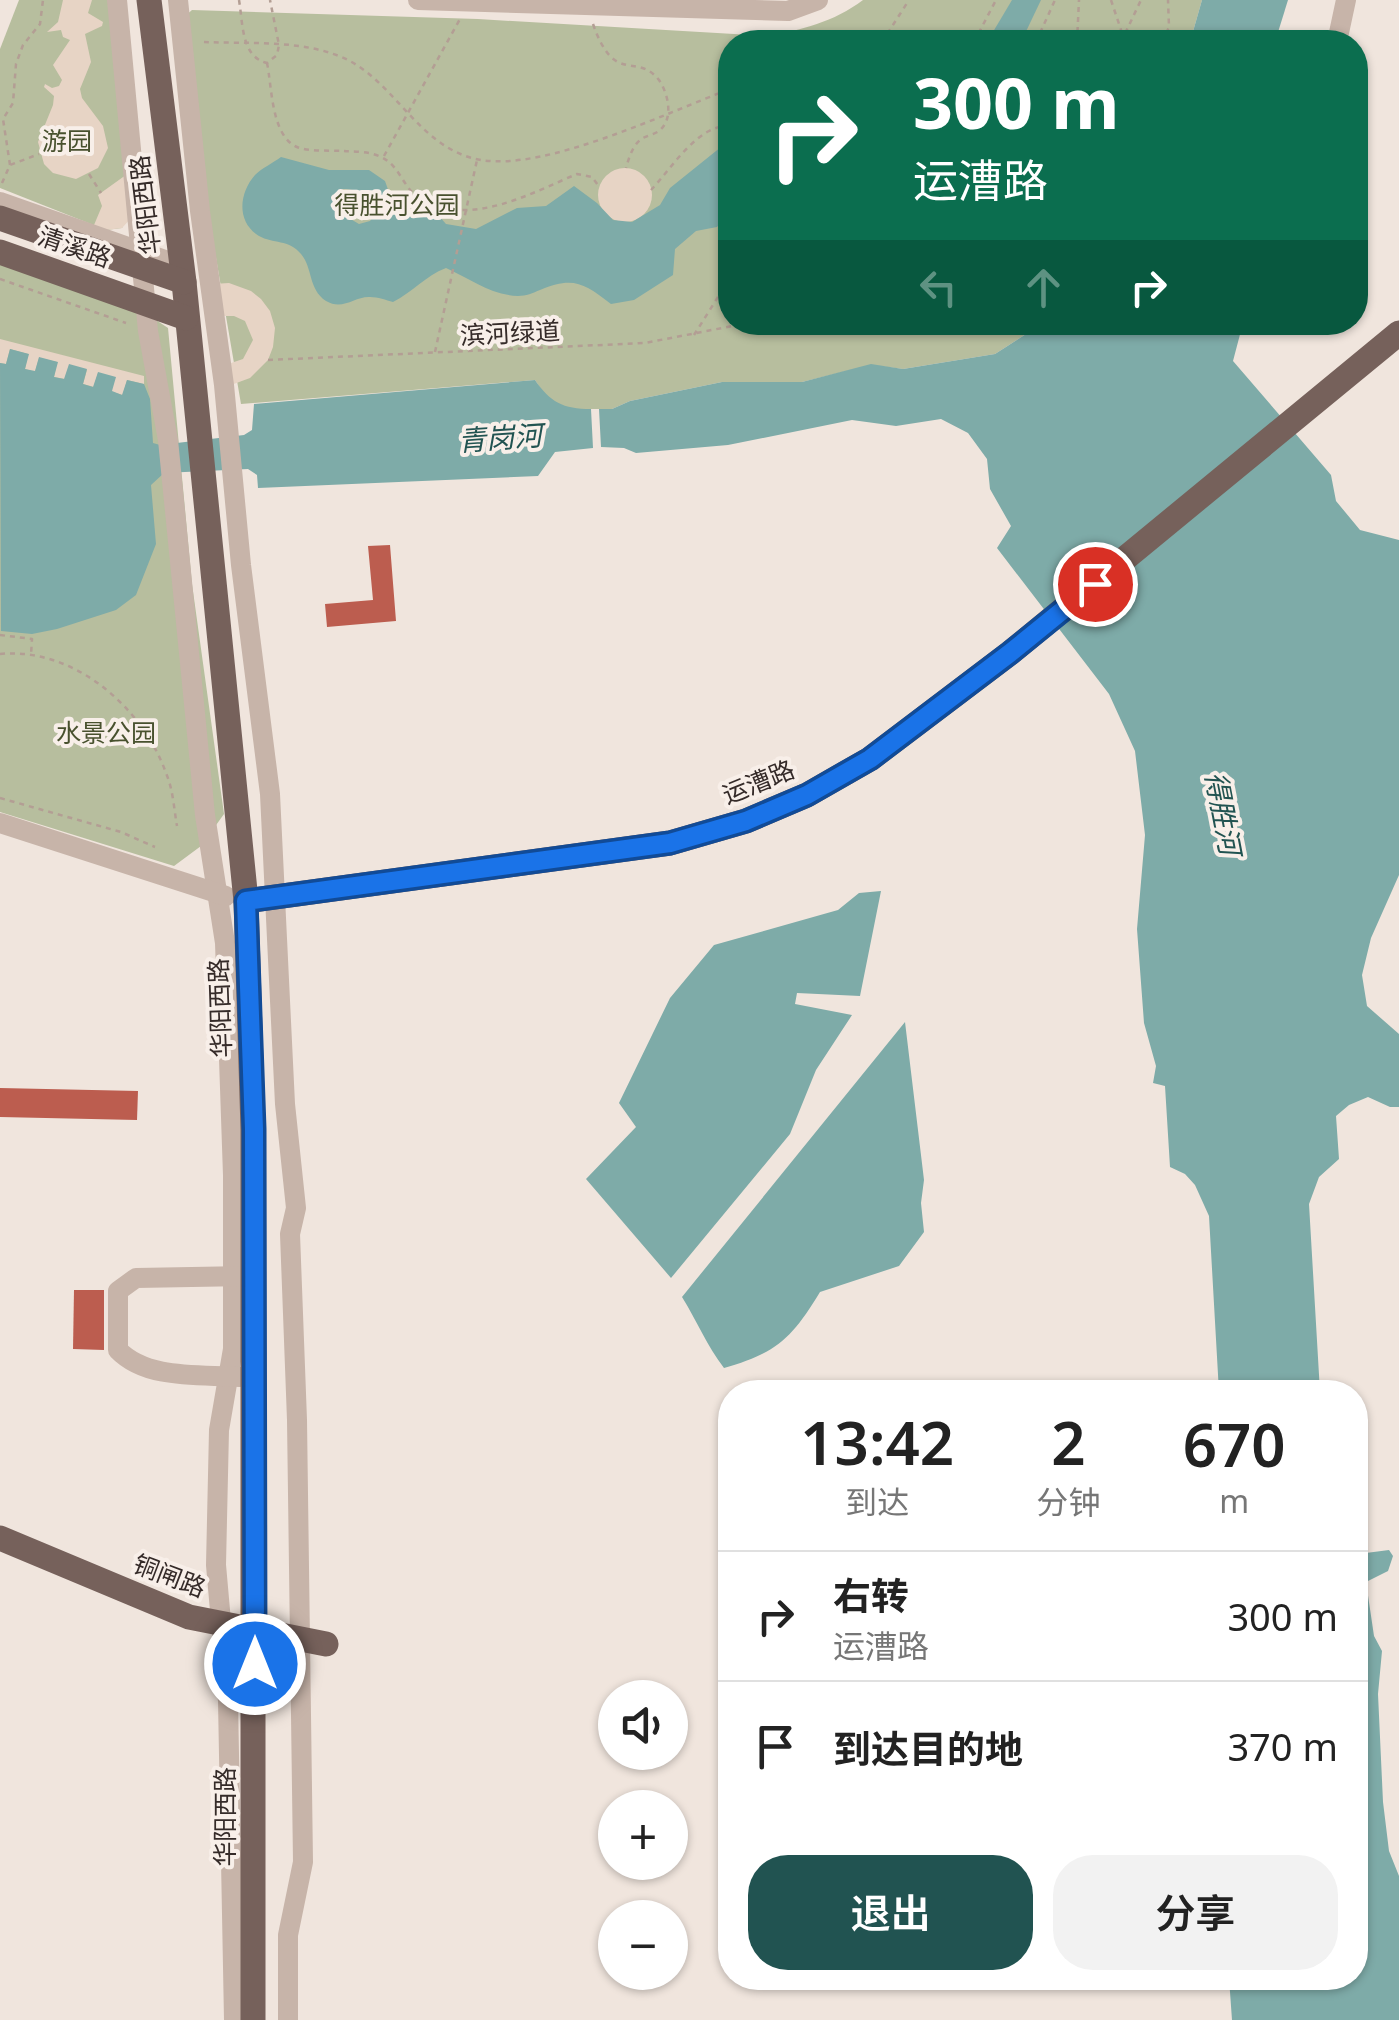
<!DOCTYPE html>
<html lang="zh">
<meta charset="utf-8">
<style>
:root{--surface:#fff;--page:#f2f2f2;--text:#222;--muted:#767676;--line:#e0e0e0;--accent:#215351}
body{margin:0;font-family:"Noto Sans","Noto Sans SC",sans-serif;background:var(--page);color:var(--text);height:100vh;display:flex;flex-direction:column;font-size:38px;white-space:nowrap}
*{box-sizing:border-box;margin:0}
p{font-size:32px;color:var(--muted)}
.icon{flex:none;width:55px;height:55px;fill:none;stroke:currentColor;stroke-width:2;stroke-linecap:round;stroke-linejoin:round}
.map{position:relative;flex:1;overflow:hidden}
.sheet{position:absolute;left:718px;top:1380px;width:650px;height:610px;display:flex;flex-direction:column;background:var(--surface);border-radius:40px;box-shadow:0 2px 8px #0004}
.sheet>*{flex:none}
.guide{position:absolute;left:718px;top:30px;width:650px;height:305px;border-radius:40px;box-shadow:0 2px 8px #0004;background:#0b6e4f;color:#fff;overflow:hidden}
.controls{position:absolute;left:598px;top:1680px;display:grid;gap:20px}
.controls a{display:grid;place-items:center;width:90px;height:90px;border-radius:50%;background:var(--surface);box-shadow:0 2px 8px #0004;font-size:50px}
.pin{position:absolute;display:grid;place-items:center;width:85px;height:85px;color:#fff;margin:-42px;border:5px solid #fff;border-radius:50%;box-shadow:0 2px 10px #0007}
.me{position:absolute;width:110px;margin:-55px;rotate:0deg;stroke-linejoin:round;filter:drop-shadow(0 0 8px #0008)}
.turn{display:flex;align-items:center;gap:35px;height:210px;padding:0 30px;font-size:45px}
.turn .icon{width:130px;height:130px;stroke-width:2.5}
.turn b{display:block;font-size:70px;line-height:85px}
.lanes{display:flex;align-items:center;height:95px;padding:0 30px;background:#0003;justify-content:center;gap:50px;direction:ltr}
.lanes .off{opacity:.35}
.eta{display:flex;justify-content:space-evenly;align-items:center;height:170px;text-align:center}
.eta b{font-size:60px;font-weight:600;line-height:70px}
.primary-button{display:flex;gap:20px;margin-top:auto;padding:20px 30px}
.primary-button a{flex:1;height:115px;border-radius:40px;background:var(--accent);color:#fff;font-size:40px;font-weight:600;line-height:115px;text-align:center}
.primary-button a+a{background:var(--page);color:var(--text)}
ul{padding:0;list-style:none}
li{display:flex;align-items:center;gap:30px;height:130px;padding:0 30px;border-top:2px solid var(--line)}
li div{flex:1}
li b{display:block;font-size:38px}
li em{font-style:normal}
.map>svg:first-child{display:block}
.green{fill:#b7be9e}
.plaza{fill:#e7d4c5}
.water{fill:#7eaba8;fill-rule:evenodd}
.building{fill:#bc5d4f}
.lines{fill:none;stroke-linecap:round;stroke-linejoin:round}
.path{stroke:#b39e94;stroke-width:2.5;stroke-dasharray:5 5;stroke-linecap:butt}
.minor{stroke:#c7b4a9;stroke-width:20}
.major{stroke:#76615b;stroke-width:25}
.route-casing{stroke:#114b97;stroke-width:25}
.route{stroke:#1a73e8;stroke-width:18}
.labels{text-anchor:middle;dominant-baseline:central;stroke-width:8;stroke-linejoin:round;paint-order:stroke}
.park-label{font-size:25px;fill:#48512e;stroke:#f8efe9}
.street-label{font-size:25px;fill:#352b29;stroke:#f8efe9}
.water-label{font-size:28px;font-style:italic;fill:#215351;stroke:#f8efe9}
</style>
<div class="map">
<svg width="1399" height="2020" viewBox="0 0 1399 2020">
<rect width="100%" height="100%" fill="#f0e5dd"/>
<g class="green">
<polygon points="19,0 115,0 140,195 122,228 106,230 0,188 0,49"/>
<path d="M 863,0 L 1202,0 L 1190,42 L 730,42 L 730,322 L 1043,323 L 995,354 L 903,369 L 871,365 L 802,382 L 722,382 L 630,401 L 612,409 L 570,409 L 559,405 L 545,395 L 535,380 L 241,404 L 176,24 L 192,10 L 478,19 L 767,36 C 801,30 834,22 863,0 Z"/>
<polygon points="0,261 144,312 168,328 192,584 224,814 201,846 174,866 0,812"/>
</g>
<g class="plaza">
<polygon points="63,0 92,0 88,13 103,22 102,26 85,34 91,62 80,89 82,98 103,126 108,148 98,168 76,179 53,173 44,164 38,142 53,105 54,96 44,87 45,84 52,88 59,86 62,80 53,65 70,40 63,37 61,30 47,32 58,22"/>
<polygon points="137,167 133,216 122,228 106,230 94,225 102,206 98,195"/>
<circle cx="625" cy="195" r="27"/>
<polygon points="229,283 251,291 261,299 270,311 275,328 273,347 268,360 250,378 231,385 228,364 243,359 253,340 245,321 234,316 224,316 213,284"/>
<polygon points="0,339 144,376 144,384 127,380 123,395 112,392 98,373 94,387 83,384 87,370 65,379 54,377 57,362 39,358 35,372 25,369 28,354 10,349 6,364 0,363"/>
</g>
<g class="water">
<polygon points="1012,0 1041,0 1021,42 987,42"/>
<polygon points="1202,0 1288,0 1275,42 1190,42"/>
<path d="M 730,146 L 730,211 L 717,227 L 696,231 L 675,249 L 673,275 L 634,300 L 611,304 C 584,283 573,276 540,290 C 533,293 526,296 518,296 C 490,295 471,279 446,268 C 425,276 413,292 393,302 C 386,300 378,297 370,297 C 355,296 343,311 326,301 C 308,289 313,268 301,254 C 289,239 273,244 259,236 C 236,222 239,193 255,175 C 262,168 273,163 281,157 L 329,170 L 369,170 L 385,181 L 392,201 L 402,208 L 439,216 L 446,224 L 476,229 L 517,208 L 546,206 L 574,186 L 597,203 L 613,220 L 632,222 L 660,205 L 670,188 L 721,147 ZM 343,189 C 361,189 370,198 376,213 L 370,221 L 359,224 L 337,211 L 333,197 Z"/>
<polygon points="1043,323 1243,323 1233,361 1331,475 1336,501 1360,530 1399,540 1399,875 1371,938 1362,975 1367,1006 1399,1034 1399,1107 1390,1107 1368,1097 1349,1105 1336,1116 1339,1159 1319,1177 1309,1204 1320,1392 1219,1392 1209,1216 1195,1185 1185,1174 1170,1167 1165,1086 1153,1083 1156,1066 1144,1023 1137,929 1145,835 1135,751 1109,694 997,548 1011,526 990,489 987,459 968,433 941,419 896,426 852,420 728,445 636,453 624,448 601,447 599,409 612,409 630,401 722,382 802,382 871,364 903,369 995,354"/>
<path d="M 10,349 L 29,354 L 25,369 L 35,371 L 39,357 L 58,362 L 54,377 L 64,379 L 69,364 L 87,369 L 83,384 L 93,387 L 98,372 L 116,377 L 112,391 L 122,395 L 127,380 L 144,384 L 150,399 L 153,443 L 160,445 L 244,435 L 252,430 L 254,404 L 535,380 C 550,402 563,409 591,409 L 593,448 L 555,452 L 538,476 L 258,488 L 257,475 L 248,469 L 164,473 L 151,485 L 156,544 L 136,595 L 116,610 L 57,629 L 32,634 L 1,631 L 0,363 L 6,364 Z"/>
<polygon points="881,891 860,996 797,993 795,1004 852,1015 816,1070 790,1134 671,1278 586,1179 636,1127 619,1103 670,998 714,945 838,910 859,893"/>
<path d="M 905,1022 L 924,1180 L 921,1203 L 924,1232 L 899,1266 L 820,1292 C 792,1338 777,1353 724,1368 C 707,1346 697,1321 682,1297 Z"/>
<polygon points="1355,1468 1360,1471 1362,1539 1366,1553 1389,1550 1393,1556 1388,1571 1366,1582 1374,1636 1382,1651 1378,1694 1383,1802 1389,1851 1399,1876 1399,2020 1232,2020 1229,1978 1355,1978"/>
</g>
<g class="building">
<polygon points="390,545 396,621 327,627 325,604 373,600 368,546"/>
<polygon points="0,1088 138,1091 137,1120 0,1117"/>
<polygon points="74,1290 104,1290 104,1350 73,1349"/>
</g>
<g class="lines">
<g class="path">
<path d="M 239,0 C 243,23 241,57 267,63 L 277,55 L 279,45 L 270,0"/>
<polyline points="1111,0 1125,42"/>
<path d="M 593,24 C 615,87 636,51 659,80 C 668,93 674,118 660,130 C 655,135 646,135 640,140 C 632,147 629,158 626,168"/>
<path d="M 204,42 C 250,44 305,39 348,60 C 398,86 421,150 481,160 C 546,171 666,113 730,89"/>
<polyline points="882,42 909,0"/>
<polyline points="974,42 996,0"/>
<polyline points="1036,42 1055,0"/>
<polyline points="1077,42 1079,0"/>
<polyline points="1121,42 1141,0"/>
<polyline points="1162,42 1169,27 1168,0"/>
<path d="M 267,63 C 272,86 271,136 297,147 C 309,152 329,150 343,151 C 355,152 369,151 381,157 C 401,166 403,190 422,200 C 473,227 531,193 577,174 L 592,177 L 600,188"/>
<polyline points="384,156 460,19"/>
<polyline points="10,165 3,119 13,103 16,64 23,45 40,24 43,0"/>
<polyline points="89,174 101,193"/>
<polyline points="2,183 10,165 39,154"/>
<path d="M 651,190 C 672,168 698,124 730,126"/>
<polyline points="0,279 126,323"/>
<polyline points="694,335 730,278"/>
<polyline points="435,352 477,160"/>
<polyline points="268,360 645,343 753,322"/>
<polyline points="0,635 32,639 31,655"/>
<path d="M 0,654 C 73,647 142,706 166,773 C 173,789 174,809 177,826"/>
<polyline points="0,798 121,832 155,847"/>
</g>
<g class="minor">
<polyline points="117,0 148,331 168,440 205,815 225,943 233,1175 233,1349 219,1430 216,1565 228,1701 234,2020"/>
<polyline points="178,0 200,211 224,385 241,565 270,794 285,1104 296,1208 290,1234 297,1420 303,1862 288,1935 288,2020"/>
<polyline points="418,0 788,11 818,0"/>
<polyline points="1337,42 1346,0"/>
<polyline points="0,202 182,266"/>
<polyline points="0,823 226,896"/>
<path d="M 240,1377 C 200,1374 147,1380 118,1350 L 118,1291 L 136,1278 L 247,1276"/>
</g>
<g class="major">
<polyline points="149,0 184,282 246,901 253,1129 253,2020"/>
<polyline points="0,218 184,282"/>
<polyline points="0,252 186,318"/>
<polyline points="246,901 670,843 746,821 807,795 870,759 1010,653 1399,333"/>
<polyline points="0,1538 189,1617 326,1644"/>
</g>
</g>
<g class="lines">
<g class="route-casing">
<polyline id="route" points="255,1664 254,1129 246,901 670,843 746,821 807,795 870,759 1010,653 1095,584"/>
</g>
<use href="#route" class="route"/>
</g>
<g class="labels">
<g class="park-label">
<text x="67" y="140">游园</text>
<text x="397" y="204">得胜河公园</text>
<text x="106" y="732">水景公园</text>
</g>
<g class="street-label">
<text transform="translate(144 205) rotate(-97)">华阳西路</text>
<text transform="translate(75 246) rotate(19)">清溪路</text>
<text transform="translate(510 332) rotate(-3)">滨河绿道</text>
<text transform="translate(758 781) rotate(-22)">运漕路</text>
<text transform="translate(219 1008) rotate(-92)">华阳西路</text>
<text transform="translate(170 1575) rotate(21)">铜闸路</text>
<text transform="translate(224 1817) rotate(-90)">华阳西路</text>
</g>
<g class="water-label">
<text transform="translate(500 437) rotate(-4)">青岗河</text>
<text transform="translate(1224 813) rotate(79)">得胜河</text>
</g>
</g>
</svg>
<div class="controls">
<a><svg class="icon" aria-label="sound" viewBox="0 0 24 24"><path d="M4 9h4l5-4v14l-5-4H4zM17 9q2 3 0 6"/></svg></a>
<a>+</a>
<a>−</a>
</div>
<div class="pin" style="left:1095px;top:584px;background:#d93025"><svg class="icon" aria-label="arrive" viewBox="0 0 24 24"><path d="M6 21V4h12l-3 4 3 4H6"/></svg></div>
<svg class="me" style="left:255px;top:1664px" viewBox="-20 -20 40 40"><circle r="17" fill="#1a73e8" stroke="#fff" stroke-width="3"/><path d="M0-11L8 9 0 5-8 9z" fill="#fff"/></svg>
<div class="guide">
<div class="turn"><svg class="icon" aria-label="right" viewBox="0 0 24 24"><path d="M7 20v-9h11M14 6l5 5-5 5"/></svg><div><b>300 m</b>运漕路</div></div>
<div class="lanes"><svg class="icon off" aria-label="left" viewBox="0 0 24 24"><path d="M17 20v-9H6M10 6l-5 5 5 5"/></svg><svg class="icon off" aria-label="ahead" viewBox="0 0 24 24"><path d="M12 20V5M6 11l6-6 6 6"/></svg><svg class="icon" aria-label="right" viewBox="0 0 24 24"><path d="M7 20v-9h11M14 6l5 5-5 5"/></svg></div>
</div>
<section class="sheet">
<div class="eta">
<div><b>13:42</b><p>到达</p></div>
<div><b>2</b><p>分钟</p></div>
<div><b>670</b><p>m</p></div>
</div>
<ul>
<li><svg class="icon" aria-label="right" viewBox="0 0 24 24"><path d="M7 20v-9h11M14 6l5 5-5 5"/></svg><div><b>右转</b><p>运漕路</p></div><em>300 m</em></li>
<li><svg class="icon" aria-label="arrive" viewBox="0 0 24 24"><path d="M6 21V4h12l-3 4 3 4H6"/></svg><div><b>到达目的地</b></div><em>370 m</em></li>
</ul>
<div class="primary-button"><a>退出</a><a>分享</a></div>
</section>
</div>
